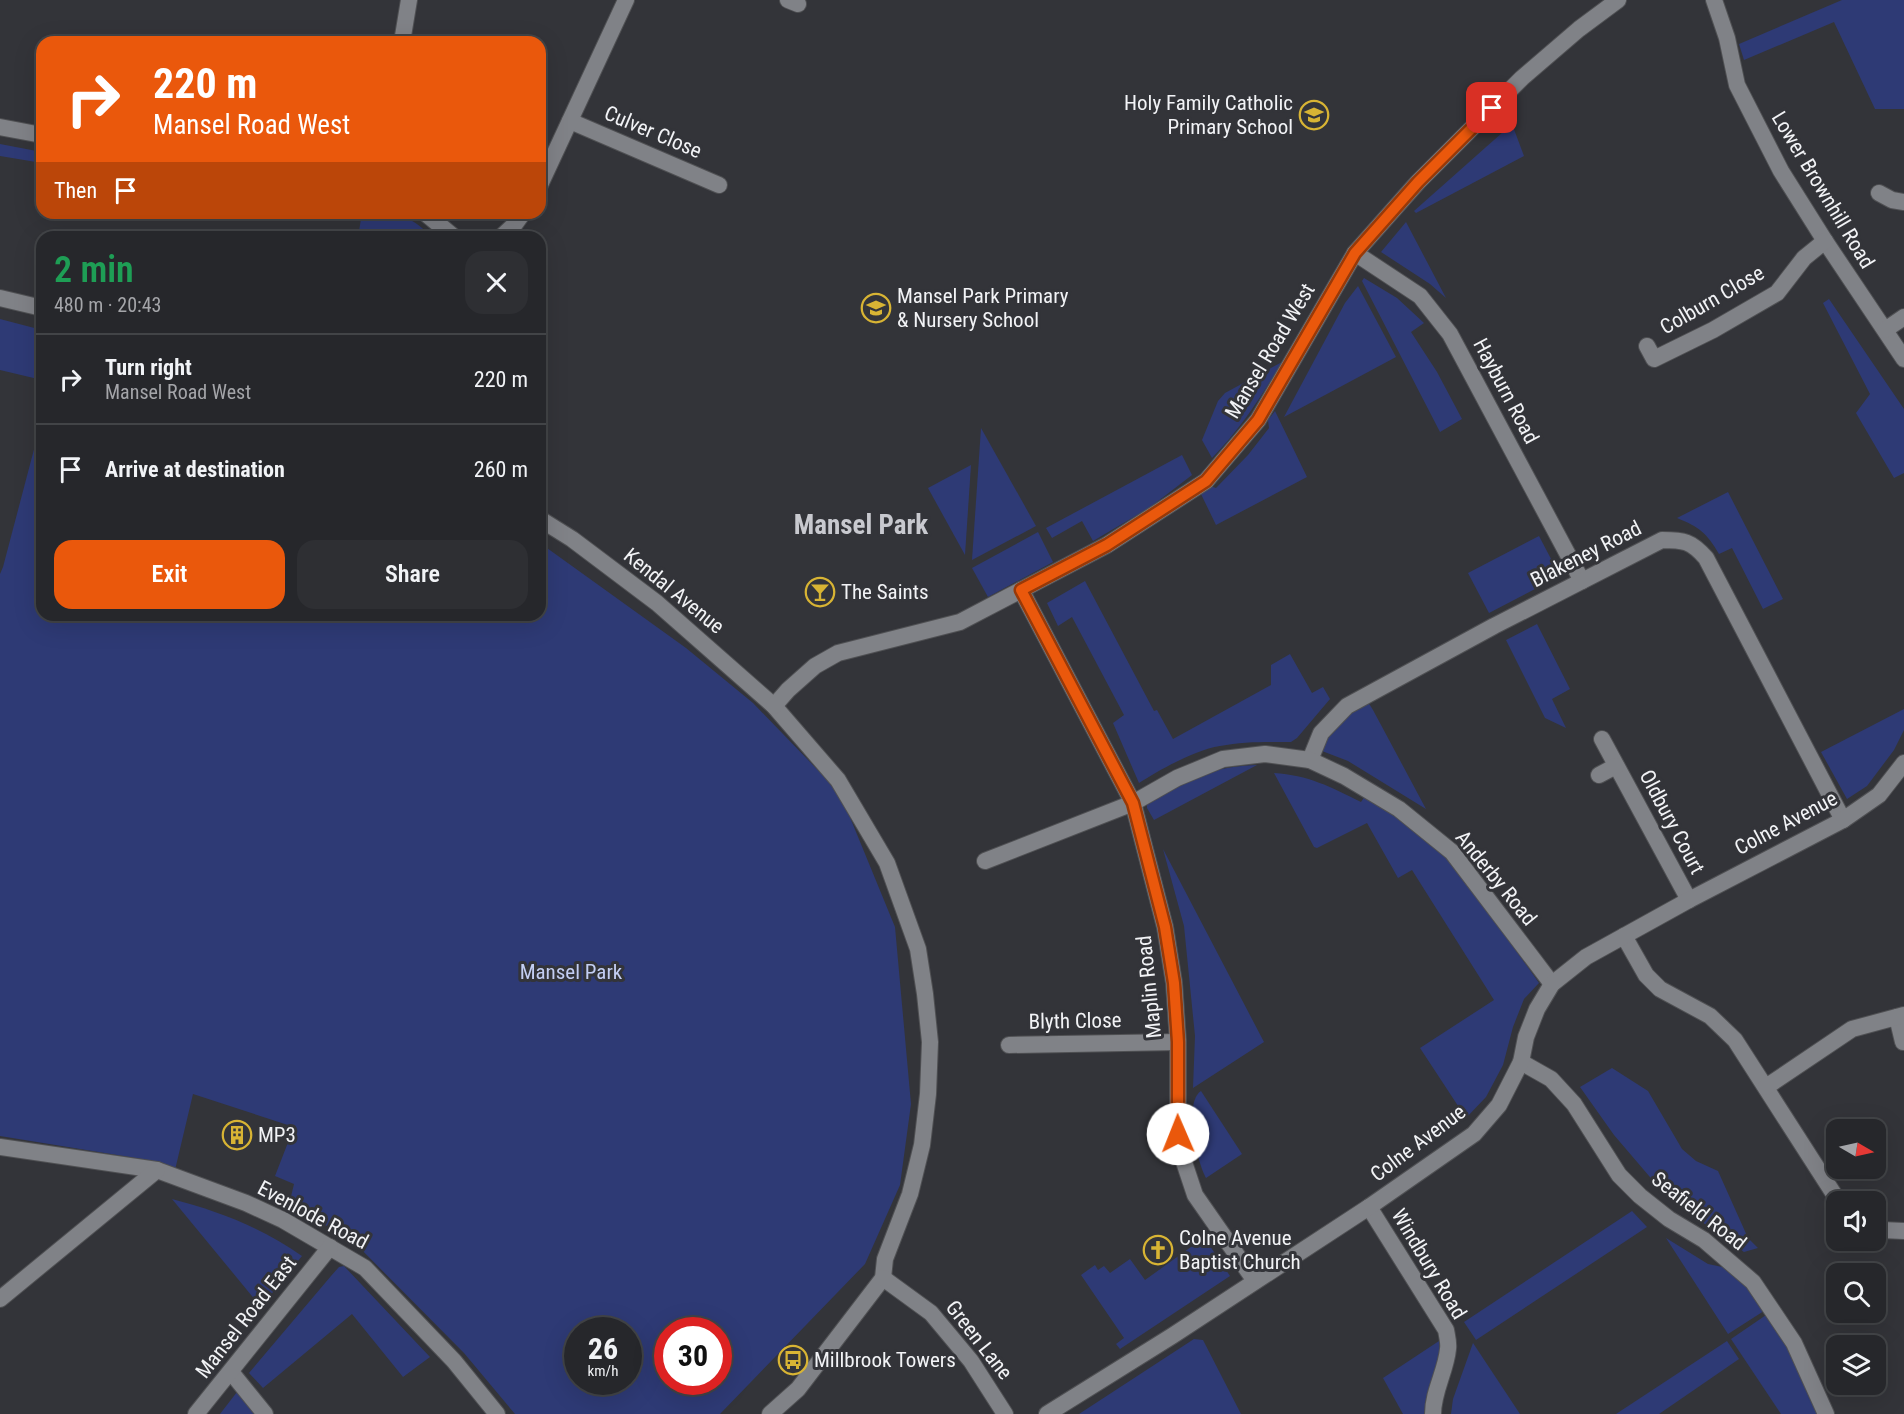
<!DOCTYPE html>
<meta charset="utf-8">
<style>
:root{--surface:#26272b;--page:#2e2f33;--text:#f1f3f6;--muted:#a4a5a9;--line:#424447;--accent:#ea580c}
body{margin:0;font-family:"Roboto Condensed",sans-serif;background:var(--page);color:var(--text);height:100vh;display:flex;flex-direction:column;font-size:22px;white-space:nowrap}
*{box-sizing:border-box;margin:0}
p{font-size:20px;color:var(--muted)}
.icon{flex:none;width:33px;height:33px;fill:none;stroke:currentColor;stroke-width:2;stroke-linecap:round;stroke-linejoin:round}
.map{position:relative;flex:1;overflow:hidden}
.sheet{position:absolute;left:36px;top:231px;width:510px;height:390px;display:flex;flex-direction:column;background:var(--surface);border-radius:18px;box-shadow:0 6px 24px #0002,0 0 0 2px var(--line)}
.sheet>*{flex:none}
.hud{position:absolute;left:36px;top:36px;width:510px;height:183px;border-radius:18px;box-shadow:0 6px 24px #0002,0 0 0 2px var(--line);background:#ea580c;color:#fff;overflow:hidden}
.needle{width:39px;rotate:99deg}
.fabs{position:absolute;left:1826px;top:1119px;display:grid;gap:12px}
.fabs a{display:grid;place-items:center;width:60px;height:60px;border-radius:12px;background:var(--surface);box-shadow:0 6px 24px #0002,0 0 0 2px var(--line);font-size:30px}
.speed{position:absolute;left:564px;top:1317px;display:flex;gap:12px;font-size:30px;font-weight:700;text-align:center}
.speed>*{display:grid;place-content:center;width:78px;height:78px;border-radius:50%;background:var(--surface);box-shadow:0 6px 24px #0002,0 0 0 2px var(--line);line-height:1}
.speed small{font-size:15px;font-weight:400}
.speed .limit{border:9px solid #d22;background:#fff;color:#111}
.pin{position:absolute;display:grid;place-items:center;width:51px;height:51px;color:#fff;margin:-26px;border-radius:12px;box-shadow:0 3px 9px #0006}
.me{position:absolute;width:66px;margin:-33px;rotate:359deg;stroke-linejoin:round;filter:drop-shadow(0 0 4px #0008)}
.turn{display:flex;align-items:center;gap:21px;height:126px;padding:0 18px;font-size:27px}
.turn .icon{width:78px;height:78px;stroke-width:2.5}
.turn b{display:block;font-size:42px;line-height:51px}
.then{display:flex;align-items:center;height:57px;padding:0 18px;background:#0003;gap:12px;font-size:22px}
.round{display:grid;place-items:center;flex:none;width:63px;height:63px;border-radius:18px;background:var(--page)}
.overview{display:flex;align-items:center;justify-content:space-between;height:102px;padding:0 18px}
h1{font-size:36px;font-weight:600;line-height:45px;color:#1e9e55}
.primary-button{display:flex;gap:12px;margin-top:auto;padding:12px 18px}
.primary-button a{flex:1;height:69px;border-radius:18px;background:var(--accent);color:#fff;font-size:24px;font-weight:600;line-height:69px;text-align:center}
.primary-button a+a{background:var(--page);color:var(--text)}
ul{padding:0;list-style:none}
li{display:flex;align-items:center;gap:18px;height:90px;padding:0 18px;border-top:2px solid var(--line)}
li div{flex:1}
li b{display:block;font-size:22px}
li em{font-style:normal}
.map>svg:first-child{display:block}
.green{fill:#2e3a75;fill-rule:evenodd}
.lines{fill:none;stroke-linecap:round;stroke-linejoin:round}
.street-casing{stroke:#4f5053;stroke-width:18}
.street{stroke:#808287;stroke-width:16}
.route-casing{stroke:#983908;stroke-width:15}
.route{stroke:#ea580c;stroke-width:10}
.labels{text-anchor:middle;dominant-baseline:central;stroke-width:6;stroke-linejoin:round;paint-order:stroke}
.poi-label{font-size:21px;fill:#f2f3f6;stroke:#333439;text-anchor:start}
.street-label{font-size:21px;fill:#f2f3f6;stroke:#333439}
.park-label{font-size:21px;fill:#c3cef3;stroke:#333439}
.district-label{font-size:27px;font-weight:bold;fill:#c8c9cf;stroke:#333439}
</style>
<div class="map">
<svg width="1904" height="1414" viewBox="0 0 1904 1414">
<rect width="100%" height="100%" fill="#333439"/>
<g class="green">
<polygon points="1842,0 1904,0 1904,109 1875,109 1834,22 1744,60 1739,44"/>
<polygon points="1512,124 1524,156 1416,213 1414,211"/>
<polygon points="0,144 42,152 42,163 0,156"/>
<path d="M 362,213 C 392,213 409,212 431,237 L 358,237 Z"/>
<polygon points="1406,222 1446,298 1430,284 1381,252"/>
<polygon points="1364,278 1397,298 1424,323 1411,332 1437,372 1462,419 1440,432 1362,281"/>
<polygon points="1358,286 1396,357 1284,417 1345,303"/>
<polygon points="1829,299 1904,409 1904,473 1894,478 1856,413 1870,394 1823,303"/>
<polygon points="0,319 42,330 42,380 0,370"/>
<path d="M 1282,362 C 1261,397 1241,428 1212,458 L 1202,440 L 1218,401 L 1225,393 Z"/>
<polygon points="1275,411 1307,477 1216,525 1200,492 1207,485 1216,488 1248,455 1269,428 1268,420"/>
<path d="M 42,419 L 42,615 L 540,615 L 540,543 L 686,648 L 753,703 L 840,793 L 895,927 L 911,1104 L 900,1185 L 865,1264 L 720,1414 L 515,1414 L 464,1353 L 343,1231 L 287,1213 L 294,1184 L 275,1176 L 294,1127 L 193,1094 L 175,1170 L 148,1160 L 0,1136 L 0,574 L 3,567 ZM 578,1330 L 628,1330 L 628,1382 L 578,1382 ZM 668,1330 L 718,1330 L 718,1382 L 668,1382 Z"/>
<polygon points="981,428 1036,526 972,560"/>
<polygon points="1182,455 1192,475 1149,508 1093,541 1082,521 1052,538 1046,528"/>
<polygon points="971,465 965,555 928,488"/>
<path d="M 1728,492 L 1783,599 L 1763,609 L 1732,548 L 1719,554 C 1707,533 1699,527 1677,518 Z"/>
<polygon points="1038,532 1053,562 988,597 972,568"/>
<polygon points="1539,536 1560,576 1489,613 1468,573"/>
<path d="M 1085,581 L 1154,711 L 1157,710 L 1173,739 L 1271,685 L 1271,665 L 1290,654 L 1312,693 L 1323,687 L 1330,699 L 1297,738 L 1291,742 C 1268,742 1244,741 1220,746 C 1195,750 1161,769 1139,783 L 1113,723 L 1124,715 L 1072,617 L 1058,626 L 1047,603 Z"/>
<polygon points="1537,624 1570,689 1552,699 1566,728 1545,718 1506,640"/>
<path d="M 1368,702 L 1373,710 L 1426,809 L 1348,761 L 1322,751 C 1327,729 1349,713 1368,702 Z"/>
<polygon points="1904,709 1904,730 1894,750 1867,786 1847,799 1821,752"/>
<path d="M 1257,765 L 1154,820 L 1147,808 L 1147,804 C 1188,780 1207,767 1257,765 Z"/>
<path d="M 1274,773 C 1308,775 1331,787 1361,802 L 1365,796 L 1424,836 L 1456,866 L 1539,983 L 1524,999 L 1513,1027 L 1503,1065 L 1486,1097 L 1466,1118 L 1420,1048 L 1494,1000 L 1412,870 L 1398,878 L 1367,823 L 1317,848 L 1314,847 Z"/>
<polygon points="1163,849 1264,1042 1193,1088 1195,1036 1184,926"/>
<polygon points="1612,1068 1648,1091 1682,1149 1696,1161 1718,1171 1748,1238 1758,1248 1744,1252 1667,1197 1614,1135 1580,1087"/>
<path d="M 1201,1091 L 1242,1154 L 1206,1178 C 1197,1162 1183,1103 1201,1091 Z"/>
<path d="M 172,1199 C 218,1211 263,1228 302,1256 L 261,1307 Z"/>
<polygon points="1632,1211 1647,1227 1476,1340 1464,1322"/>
<polygon points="1666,1238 1708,1264 1727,1268 1748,1287 1767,1309 1728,1334"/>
<polygon points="1208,1243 1230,1276 1120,1349 1116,1344 1124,1338 1081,1275 1095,1265 1098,1270 1104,1266 1110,1273 1130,1259 1145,1280 1191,1247"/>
<polygon points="344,1266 430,1357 403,1377 352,1314 263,1388 249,1373 331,1276 339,1267"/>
<polygon points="1769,1313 1783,1339 1818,1414 1781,1414 1731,1339"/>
<polygon points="1194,1339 1203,1340 1241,1414 1079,1414"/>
<path d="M 1439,1341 C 1443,1366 1423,1389 1425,1414 L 1403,1414 L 1383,1378 Z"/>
<polygon points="1727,1341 1739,1359 1659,1414 1616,1414"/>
<polygon points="1473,1343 1520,1414 1451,1414 1453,1399"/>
<polygon points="237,1392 255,1414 220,1414"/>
</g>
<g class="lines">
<g class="street-casing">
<g id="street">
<polyline points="788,0 798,4"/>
<polyline points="1714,0 1727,38 1737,85 1781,171 1825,241 1904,359"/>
<polyline points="402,42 409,0"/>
<polyline points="570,121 719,185"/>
<polyline points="0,127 42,135"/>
<polyline points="540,185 626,0"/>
<polyline points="1879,193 1892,200 1904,202"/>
<polyline points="425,213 454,237"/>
<polyline points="501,237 515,224 523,213"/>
<polyline points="1355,253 1420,296 1450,334 1582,581"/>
<polyline points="0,298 42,308"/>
<polyline points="1885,330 1904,317"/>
<polyline points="1647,346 1654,359 1713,330 1777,293 1804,258 1825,241"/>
<polyline points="540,519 572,539 657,603 774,706 838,780 887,863 918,949 925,994 930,1042 928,1094 922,1145 910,1194 885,1259 883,1278 798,1389 770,1414"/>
<polyline points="1021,590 1133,803 1165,927 1174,983 1178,1042 1178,1144 1195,1195 1255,1281"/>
<polyline points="774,706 788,690 815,666 838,653 960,622 1107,545 1206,481 1258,420 1355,253 1418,182 1522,78 1579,29 1618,0"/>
<polyline points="1602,739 1689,900"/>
<path d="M 1310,760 L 1321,733 L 1347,706 L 1494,626 L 1662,540 C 1684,540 1691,541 1706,558 L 1843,820"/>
<polyline points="1599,775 1616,766"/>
<polyline points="985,861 1133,803 1177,778 1223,759 1265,754 1310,760 1344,776 1399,809 1452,852 1552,984"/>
<polyline points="1624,936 1646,975 1660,989 1710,1016 1735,1040 1839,1202"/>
<polyline points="1897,1017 1903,1042"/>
<polyline points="1009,1045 1178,1042"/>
<polyline points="1521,1062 1551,1079 1574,1104 1619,1175 1640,1196 1669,1219 1704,1240 1753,1282 1794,1343 1826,1414"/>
<polyline points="1766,1087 1852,1029 1904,1015"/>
<polyline points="0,1147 157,1170 246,1203 283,1220 365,1268 454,1361 497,1414"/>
<path d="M 1369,1207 L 1446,1330 C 1447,1336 1449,1343 1448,1349 C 1446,1371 1433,1391 1433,1414"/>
<polyline points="1875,1228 1882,1230 1904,1231"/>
<polyline points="883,1278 931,1313 971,1361 1005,1414"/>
<polyline points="0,1299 157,1170"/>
<polyline points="231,1372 265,1414"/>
<polyline points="196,1414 330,1247"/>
<polyline points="1047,1414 1172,1336 1369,1207 1474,1134 1499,1105 1521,1062 1526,1037 1537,1009 1552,984 1586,957 1689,900 1843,820 1879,795 1904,763"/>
</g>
</g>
<use href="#street" class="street"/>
</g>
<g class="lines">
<g class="route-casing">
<polyline id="route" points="1178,1134 1178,1042 1174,983 1165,927 1133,803 1021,590 1107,545 1206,481 1258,420 1355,253 1418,182 1492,108"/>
</g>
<use href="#route" class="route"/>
</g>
<defs>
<g id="school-ring" transform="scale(1.5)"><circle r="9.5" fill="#333439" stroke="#d8b434" stroke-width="1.5"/><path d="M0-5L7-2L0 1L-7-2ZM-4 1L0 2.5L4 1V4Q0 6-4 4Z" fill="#d8b434"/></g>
<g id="bar-ring" transform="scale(1.5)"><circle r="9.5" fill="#333439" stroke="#d8b434" stroke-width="1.5"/><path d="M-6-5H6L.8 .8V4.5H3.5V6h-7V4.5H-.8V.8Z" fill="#d8b434"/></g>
<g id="building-ring" transform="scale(1.5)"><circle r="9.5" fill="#333439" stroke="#d8b434" stroke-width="1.5"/><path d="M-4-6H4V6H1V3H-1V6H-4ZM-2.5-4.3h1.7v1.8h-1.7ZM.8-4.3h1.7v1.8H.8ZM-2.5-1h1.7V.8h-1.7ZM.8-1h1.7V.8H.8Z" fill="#d8b434"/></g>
<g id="church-ring" transform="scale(1.5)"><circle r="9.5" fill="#333439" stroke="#d8b434" stroke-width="1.5"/><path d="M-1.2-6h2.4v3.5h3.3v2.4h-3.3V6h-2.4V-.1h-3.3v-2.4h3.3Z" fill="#d8b434"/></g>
<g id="bus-ring" transform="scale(1.5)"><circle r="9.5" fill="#333439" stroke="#d8b434" stroke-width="1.5"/><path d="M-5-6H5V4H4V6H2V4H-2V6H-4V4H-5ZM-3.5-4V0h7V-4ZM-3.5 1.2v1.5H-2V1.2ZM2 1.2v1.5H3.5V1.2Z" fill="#d8b434"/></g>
</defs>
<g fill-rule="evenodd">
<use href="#school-ring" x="1314" y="115"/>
<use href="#school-ring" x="876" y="308"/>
<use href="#bar-ring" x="820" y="592"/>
<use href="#building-ring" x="237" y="1135"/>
<use href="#church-ring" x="1158" y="1250"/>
<use href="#bus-ring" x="793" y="1360"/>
</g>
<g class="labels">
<g class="poi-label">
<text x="1293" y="103" text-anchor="end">Holy Family Catholic<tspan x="1293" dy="24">Primary School</tspan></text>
<text x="897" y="296">Mansel Park Primary<tspan x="897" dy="24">&amp; Nursery School</tspan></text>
<text x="841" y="592">The Saints</text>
<text x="258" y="1135">MP3</text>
<text x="1179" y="1238">Colne Avenue<tspan x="1179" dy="24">Baptist Church</tspan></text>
<text x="814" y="1360">Millbrook Towers</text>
</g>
<g class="street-label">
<text transform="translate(653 132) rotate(23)">Culver Close</text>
<text transform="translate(1823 190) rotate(59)">Lower Brownhill Road</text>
<text transform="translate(1712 300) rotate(-30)">Colburn Close</text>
<text transform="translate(1270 351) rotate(-59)">Mansel Road West</text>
<text transform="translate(1506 391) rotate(62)">Hayburn Road</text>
<text transform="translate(1586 554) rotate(-27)">Blakeney Road</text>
<text transform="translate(674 591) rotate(39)">Kendal Avenue</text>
<text transform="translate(1672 822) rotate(62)">Oldbury Court</text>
<text transform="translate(1786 823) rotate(-28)">Colne Avenue</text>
<text transform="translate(1496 878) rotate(51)">Anderby Road</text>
<text transform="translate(1149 987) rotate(-96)">Maplin Road</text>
<text transform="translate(1075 1021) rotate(-1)">Blyth Close</text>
<text transform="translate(1418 1143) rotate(-37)">Colne Avenue</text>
<text transform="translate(1699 1211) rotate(38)">Seafield Road</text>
<text transform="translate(313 1215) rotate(28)">Evenlode Road</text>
<text transform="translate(1429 1264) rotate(59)">Windbury Road</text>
<text transform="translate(246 1317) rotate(-52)">Mansel Road East</text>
<text transform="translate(979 1340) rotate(52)">Green Lane</text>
</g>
<g class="park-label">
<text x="571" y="972">Mansel Park</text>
</g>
<g class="district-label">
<text x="861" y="525">Mansel Park</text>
</g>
</g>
</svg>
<div class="fabs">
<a><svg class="needle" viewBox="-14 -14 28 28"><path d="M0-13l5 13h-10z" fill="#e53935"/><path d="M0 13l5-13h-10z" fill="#a4a5a9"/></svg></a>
<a><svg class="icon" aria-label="sound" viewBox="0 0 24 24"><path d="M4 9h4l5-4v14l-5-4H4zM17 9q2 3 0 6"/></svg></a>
<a><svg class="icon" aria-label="search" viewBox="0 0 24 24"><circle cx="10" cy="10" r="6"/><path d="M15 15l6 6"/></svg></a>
<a><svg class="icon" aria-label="layers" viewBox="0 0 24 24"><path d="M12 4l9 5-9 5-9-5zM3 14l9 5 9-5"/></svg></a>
</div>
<div class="speed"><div>26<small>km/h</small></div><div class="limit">30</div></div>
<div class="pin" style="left:1492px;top:108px;background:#d93025"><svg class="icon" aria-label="arrive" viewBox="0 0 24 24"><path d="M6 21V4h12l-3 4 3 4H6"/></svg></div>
<svg class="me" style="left:1178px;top:1134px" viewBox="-20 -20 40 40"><circle r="19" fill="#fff"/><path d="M0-13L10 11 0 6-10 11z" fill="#ea580c"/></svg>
<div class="hud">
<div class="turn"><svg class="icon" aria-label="right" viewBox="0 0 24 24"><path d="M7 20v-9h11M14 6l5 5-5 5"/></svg><div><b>220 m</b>Mansel Road West</div></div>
<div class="then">Then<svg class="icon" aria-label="arrive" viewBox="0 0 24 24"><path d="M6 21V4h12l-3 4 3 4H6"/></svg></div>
</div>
<section class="sheet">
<div class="overview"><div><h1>2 min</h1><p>480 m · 20:43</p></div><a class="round"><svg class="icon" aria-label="close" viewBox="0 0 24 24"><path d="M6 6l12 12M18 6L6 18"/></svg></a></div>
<ul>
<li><svg class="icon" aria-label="right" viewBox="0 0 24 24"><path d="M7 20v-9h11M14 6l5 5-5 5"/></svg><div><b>Turn right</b><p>Mansel Road West</p></div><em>220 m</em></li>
<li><svg class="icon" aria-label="arrive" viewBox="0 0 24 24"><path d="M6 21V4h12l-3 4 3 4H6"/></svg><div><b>Arrive at destination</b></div><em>260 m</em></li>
</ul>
<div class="primary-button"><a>Exit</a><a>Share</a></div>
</section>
</div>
